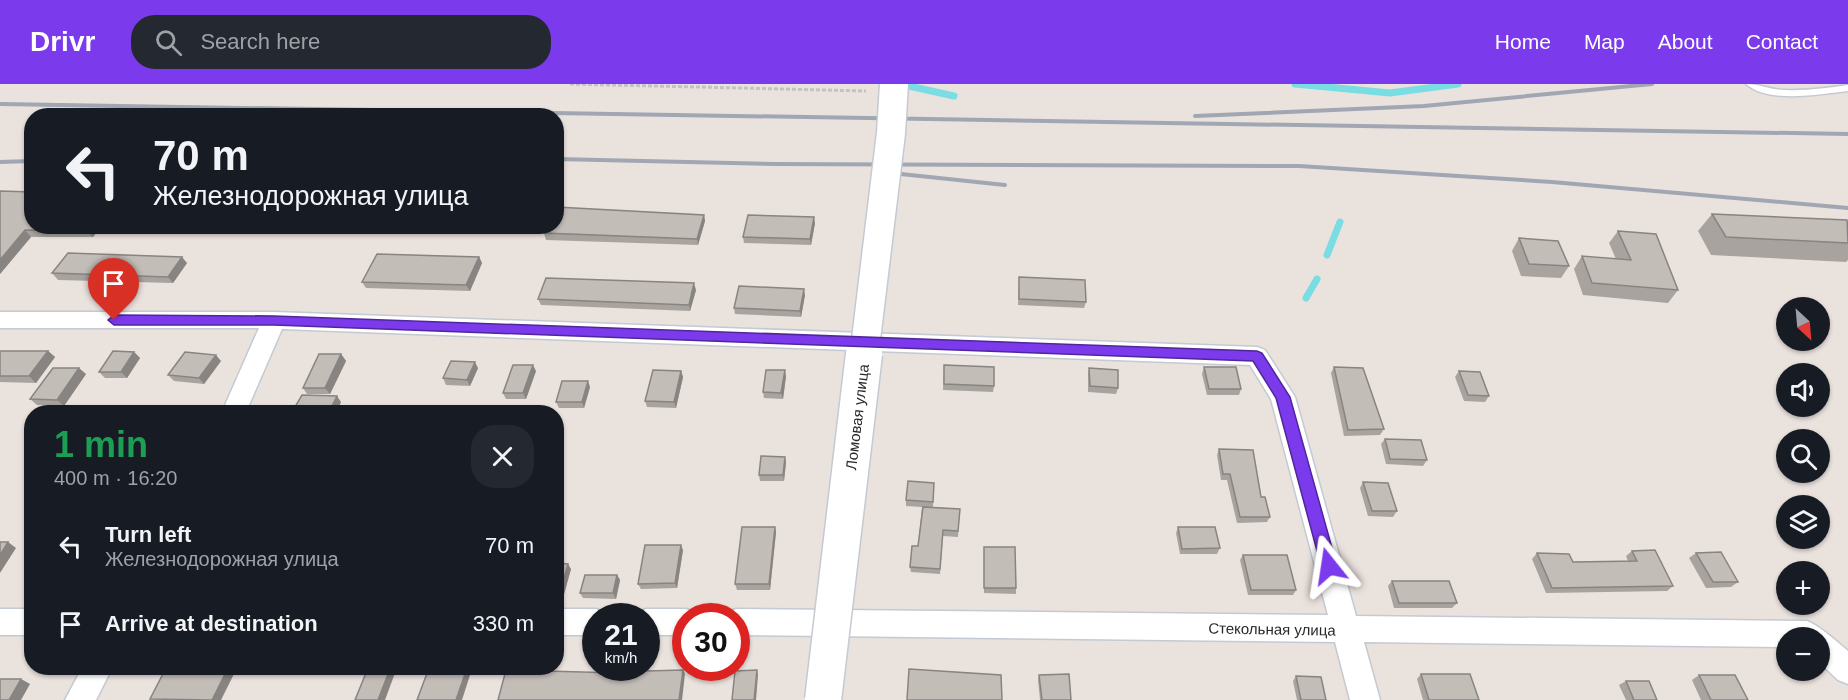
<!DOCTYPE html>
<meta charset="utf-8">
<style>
:root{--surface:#171b24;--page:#242831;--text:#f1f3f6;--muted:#9ea1a6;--accent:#7c3aed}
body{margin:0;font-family:Arial,sans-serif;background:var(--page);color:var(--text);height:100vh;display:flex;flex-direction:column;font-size:22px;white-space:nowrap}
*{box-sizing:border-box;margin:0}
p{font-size:20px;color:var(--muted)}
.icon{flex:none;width:33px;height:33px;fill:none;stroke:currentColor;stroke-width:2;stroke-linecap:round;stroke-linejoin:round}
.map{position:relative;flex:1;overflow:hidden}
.side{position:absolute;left:24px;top:321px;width:540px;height:270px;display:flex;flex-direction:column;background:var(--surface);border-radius:24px;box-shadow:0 2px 4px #0004}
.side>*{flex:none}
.top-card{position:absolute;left:24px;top:24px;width:540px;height:126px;border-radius:24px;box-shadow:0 2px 4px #0004;background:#171b24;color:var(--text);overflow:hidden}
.needle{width:39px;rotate:154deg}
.buttons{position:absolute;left:1776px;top:213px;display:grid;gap:12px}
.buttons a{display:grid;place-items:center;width:54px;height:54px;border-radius:50%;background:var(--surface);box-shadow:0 2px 4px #0004;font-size:30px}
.speed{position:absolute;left:582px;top:519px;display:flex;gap:12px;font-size:30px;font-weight:700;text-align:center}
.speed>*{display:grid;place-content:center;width:78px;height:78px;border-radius:50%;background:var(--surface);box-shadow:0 2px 4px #0004;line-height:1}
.speed small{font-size:15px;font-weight:400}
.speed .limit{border:9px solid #d22;background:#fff;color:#111}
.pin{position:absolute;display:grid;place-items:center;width:51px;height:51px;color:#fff;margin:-62px -26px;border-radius:50% 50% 50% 0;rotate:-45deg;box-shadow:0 0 6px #0007}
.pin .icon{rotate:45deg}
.me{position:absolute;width:66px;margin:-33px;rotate:345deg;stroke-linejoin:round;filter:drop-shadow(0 0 4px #0008)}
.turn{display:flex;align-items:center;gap:21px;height:126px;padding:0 30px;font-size:27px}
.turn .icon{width:78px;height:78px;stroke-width:2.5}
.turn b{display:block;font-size:42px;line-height:51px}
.round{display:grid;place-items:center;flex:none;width:63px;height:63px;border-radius:24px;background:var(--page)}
.overview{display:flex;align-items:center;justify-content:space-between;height:102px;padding:0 30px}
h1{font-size:36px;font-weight:700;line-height:45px;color:#1e9e55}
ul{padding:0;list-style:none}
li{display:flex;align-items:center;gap:18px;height:78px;padding:0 30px}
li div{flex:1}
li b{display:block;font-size:22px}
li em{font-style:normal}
header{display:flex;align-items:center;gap:36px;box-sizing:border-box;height:84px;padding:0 30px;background:var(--accent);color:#fff}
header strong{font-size:28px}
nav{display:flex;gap:33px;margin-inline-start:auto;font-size:21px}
.search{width:420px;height:54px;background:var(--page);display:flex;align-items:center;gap:15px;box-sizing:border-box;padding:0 21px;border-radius:24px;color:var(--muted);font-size:22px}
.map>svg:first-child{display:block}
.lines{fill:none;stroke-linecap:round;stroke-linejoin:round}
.stream{stroke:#79dde3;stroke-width:7}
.service-casing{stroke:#c4cad2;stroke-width:3}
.minor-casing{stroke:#c4cad2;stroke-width:3}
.path{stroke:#c3c3c3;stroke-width:3;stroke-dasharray:4 2;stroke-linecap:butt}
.service{fill:#fff;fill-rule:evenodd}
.minor{fill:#fff;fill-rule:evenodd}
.rail{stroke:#a0a6b2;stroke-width:4}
.secondary-bridge-far1-casing{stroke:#c4cad2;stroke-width:31;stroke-linecap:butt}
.secondary-bridge-casing{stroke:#c4cad2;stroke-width:39;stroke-linecap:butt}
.secondary-bridge-far1{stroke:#fff;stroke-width:28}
.secondary-bridge{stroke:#fff;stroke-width:36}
.wall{fill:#a8a39e}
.shaded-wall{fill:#888481}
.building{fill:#c3bdb8;stroke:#888481;stroke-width:1.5}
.route{fill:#7c3aed;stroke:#51269a;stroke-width:1.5}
.labels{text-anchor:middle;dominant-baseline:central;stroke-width:4.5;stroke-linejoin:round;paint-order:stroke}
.street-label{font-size:15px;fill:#292929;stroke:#fff}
</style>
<header>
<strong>Drivr</strong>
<div class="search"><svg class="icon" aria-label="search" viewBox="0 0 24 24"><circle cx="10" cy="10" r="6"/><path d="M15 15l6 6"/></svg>Search here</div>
<nav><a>Home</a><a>Map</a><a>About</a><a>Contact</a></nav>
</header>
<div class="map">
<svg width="1848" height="616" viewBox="0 0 1848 616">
<rect width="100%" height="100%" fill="#eae2dd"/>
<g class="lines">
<g class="stream">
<polyline points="900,0 954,12"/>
<polyline points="1295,0 1390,9 1458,0"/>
<polyline points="1327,171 1340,138"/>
<polyline points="1306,214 1317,195"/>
</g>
<g class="service-casing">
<path id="service" d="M 1746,0 C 1760,0 1771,6 1785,6 C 1806,7 1827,4 1848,1 L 1848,7 C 1820,10 1769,20 1746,0 Z"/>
</g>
<g class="minor-casing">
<g id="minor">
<path d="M 0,228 L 274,228 L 1257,263 L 1265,266 L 1295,313 L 1356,532 L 1807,537 C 1820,542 1836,557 1848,567 L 1848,600 L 1838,596 L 1820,579 L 1820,554 L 1786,554 L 1786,563 L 1364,558 L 1380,616 L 1350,616 L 1335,558 L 736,551 L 736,532 L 724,532 L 726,529 L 736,525 L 1328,531 L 1271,315 L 1250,281 L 282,245 L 246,328 L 222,328 L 259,244 L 0,244 Z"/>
<rect x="0" y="525" width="32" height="26"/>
<polygon points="556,525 596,525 606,529 608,532 596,532 596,551 556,551"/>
<polygon points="646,525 686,525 696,529 698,532 686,532 686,551 646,551 646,532 634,532 636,529"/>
<polygon points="82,584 112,584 96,616 65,616"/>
</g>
</g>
<polyline class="path" points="570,0 866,7"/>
<use href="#service" class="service"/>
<use href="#minor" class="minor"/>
<g class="rail">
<polyline points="0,20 1848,50"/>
<polyline points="1195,32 1424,22 1652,0"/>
<polyline points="556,75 774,80 1299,82 1552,98 1848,124"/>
<polyline points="0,78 32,77"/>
<polyline points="882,88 1005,101"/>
</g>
<g class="secondary-bridge-far1-casing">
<polyline id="secondary-bridge-far1" points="864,272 891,49 894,0"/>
</g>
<g class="secondary-bridge-casing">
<polyline id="secondary-bridge" points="823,616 864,270"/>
</g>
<use href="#secondary-bridge-far1" class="secondary-bridge-far1"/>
<use href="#secondary-bridge" class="secondary-bridge"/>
</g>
<g class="wall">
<polygon points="0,107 101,142 93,153 31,153 0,190"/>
<polygon points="1712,130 1848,137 1848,176 1846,178 1711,171 1698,147"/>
<polygon points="704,131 705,137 698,161 546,156 544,149"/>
<polygon points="815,139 811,161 744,159 743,153"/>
<polygon points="1618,147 1678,206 1668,219 1583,211 1574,185 1582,172 1616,175 1609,159"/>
<polygon points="1519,154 1569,182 1561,194 1521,192 1512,167"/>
<polygon points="479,173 482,179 470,207 366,204 362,198"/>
<polygon points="187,179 173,199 58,196 52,189"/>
<polygon points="1019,193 1086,218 1084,224 1018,221"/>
<polygon points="696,206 690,227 541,221 538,215"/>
<polygon points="805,211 801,233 735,230 734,224"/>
<polygon points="0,267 48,267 55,273 36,299 0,298"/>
<polygon points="134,268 140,274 127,294 105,294 99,288"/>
<polygon points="341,270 346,277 330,310 307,310 303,304"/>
<polygon points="221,277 204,300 174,297 168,291"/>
<polygon points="944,281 994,302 993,308 943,306"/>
<polygon points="1204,283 1241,305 1239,311 1207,311 1202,290"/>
<polygon points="1334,283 1384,345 1380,351 1344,352 1331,289"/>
<polygon points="478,284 470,302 446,301 443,294"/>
<polygon points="1089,284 1118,304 1116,310 1088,308 1088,290"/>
<polygon points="536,287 526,315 506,315 503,309"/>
<polygon points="681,287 683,293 676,324 647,323 645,317"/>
<polygon points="1459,287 1489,312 1485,318 1464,317 1455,293"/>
<polygon points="86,290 64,322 37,321 30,315"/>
<polygon points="786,292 783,315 764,314 763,308"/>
<polygon points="590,303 584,324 559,324 556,318"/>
<polygon points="1385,355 1427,376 1423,382 1386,380 1381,360"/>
<polygon points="1219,365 1261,413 1270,433 1267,438 1237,439 1227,396 1221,396 1217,371"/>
<polygon points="786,378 784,397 760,397 759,391"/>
<polygon points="1363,398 1397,427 1393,433 1368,432 1360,404"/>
<polygon points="934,399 933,423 960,425 958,453 943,452 940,490 911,488 910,483 918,462 922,423 906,422 906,416"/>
<polygon points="1178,443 1220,464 1217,470 1180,470 1176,449"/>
<polygon points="776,448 770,506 737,506 735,500"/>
<polygon points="984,463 1016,504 1016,510 984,509"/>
<polygon points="683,466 677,504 641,505 638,500"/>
<polygon points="1632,467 1673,502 1667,507 1546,509 1532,475 1537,469 1573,478 1628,477 1626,472"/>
<polygon points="1696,469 1738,498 1731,503 1706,504 1689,474"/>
<polygon points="1243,471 1296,506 1293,511 1248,511 1240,476"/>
<polygon points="556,479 571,485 564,510 556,510"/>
<polygon points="617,491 620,496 616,515 583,514 580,509"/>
<polygon points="1392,497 1457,519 1452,524 1394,524 1388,502"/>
<polygon points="1421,590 1479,616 1423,616 1417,595"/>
<polygon points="1039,591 1071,616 1040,616 1038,596"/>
<polygon points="1699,591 1748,616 1701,616 1692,596"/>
<polygon points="1296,592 1326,616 1297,616 1293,597"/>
<polygon points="1626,597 1657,616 1626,616 1619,601"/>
</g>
<g class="shaded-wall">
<polygon points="704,131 705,137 698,161 697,155"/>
<polygon points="814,133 815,139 811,161 810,155"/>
<polygon points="91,142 101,142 93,153 87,147"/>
<polygon points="25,146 31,153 0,190 0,176"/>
<polygon points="182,173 187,179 173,199 168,193"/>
<polygon points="479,173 482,179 470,207 466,201"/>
<polygon points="694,199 696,206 690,227 689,221"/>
<polygon points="804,205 805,211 801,233 800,227"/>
<polygon points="48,267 55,273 36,299 29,292"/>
<polygon points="134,268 140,274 127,294 121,288"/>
<polygon points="341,270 346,277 330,310 325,304"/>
<polygon points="216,271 221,277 204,300 199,294"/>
<polygon points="475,278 478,284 470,302 467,296"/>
<polygon points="533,281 536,287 526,315 523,309"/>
<polygon points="79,284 86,290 64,322 57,316"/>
<polygon points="785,286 786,292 783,315 781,309"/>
<polygon points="681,287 683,293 676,324 674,318"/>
<polygon points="588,297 590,303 584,324 582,318"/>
<polygon points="337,312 341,318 337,328 329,328"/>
<polygon points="785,373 786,378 784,397 783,391"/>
<polygon points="775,443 776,448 770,506 769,500"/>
<polygon points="8,458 16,464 0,489 0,471"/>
<polygon points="681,461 683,466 677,504 675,499"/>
<polygon points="568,480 571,485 564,510 561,505"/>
<polygon points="617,491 620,496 616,515 613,509"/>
<polygon points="228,584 237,584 221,616 212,616"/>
<polygon points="390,585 395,589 385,616 378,616"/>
<polygon points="683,586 685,590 682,616 679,616"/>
<polygon points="757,586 758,591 756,616 754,616"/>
<polygon points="466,587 470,591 462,616 456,616"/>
<polygon points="21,595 30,600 21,616 9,616"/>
</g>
<g class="building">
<polygon points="0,107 32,108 32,142 91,142 87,147 25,146 0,176"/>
<polygon points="556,123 704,131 697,155 544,149 547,142 556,142"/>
<polygon points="1712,130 1847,136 1848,159 1726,153"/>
<polygon points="748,131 814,133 810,155 743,153"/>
<polygon points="1618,147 1656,150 1678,206 1592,199 1582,172 1631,176"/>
<polygon points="1519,154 1558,157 1569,182 1529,180"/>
<polygon points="68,169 182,173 168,193 52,189"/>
<polygon points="377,170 479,173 466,201 362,198"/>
<polygon points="1019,193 1085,196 1086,218 1019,215"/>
<polygon points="546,194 694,199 689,221 538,215"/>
<polygon points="739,202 804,205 800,227 734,224"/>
<polygon points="0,267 48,267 29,292 0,292"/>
<polygon points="113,267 134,268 121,288 99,288"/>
<polygon points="185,268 216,271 199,294 168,291"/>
<polygon points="319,270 341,270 325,304 303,304"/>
<polygon points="451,277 475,278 467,296 443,294"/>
<polygon points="513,281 533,281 523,309 503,309"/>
<polygon points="944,281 994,283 994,302 944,300"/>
<polygon points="1204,283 1236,283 1241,305 1209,305"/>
<polygon points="1334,283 1363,284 1384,345 1348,346"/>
<polygon points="53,284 79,284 57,316 30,315"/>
<polygon points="1089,284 1118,286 1118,304 1090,302"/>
<polygon points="653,286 681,287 674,318 645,317"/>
<polygon points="766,286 785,286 781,309 763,308"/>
<polygon points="1459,287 1480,288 1489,312 1468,311"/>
<polygon points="562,297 588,297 582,318 556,318"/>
<polygon points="302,311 337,312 329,328 292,328"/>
<polygon points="1385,355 1421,356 1427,376 1390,375"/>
<polygon points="1219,365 1253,366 1261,413 1265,413 1270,433 1240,433 1230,390 1223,390"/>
<polygon points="761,372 785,373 783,391 759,391"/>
<polygon points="908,397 934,399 933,418 906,416"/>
<polygon points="1363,398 1388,399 1397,427 1372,427"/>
<polygon points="923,423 960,425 958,447 943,446 940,485 910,483 912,462 918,462"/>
<polygon points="742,443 775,443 769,500 735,500"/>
<polygon points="1178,443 1215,443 1220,464 1182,465"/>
<polygon points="0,458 8,458 0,471"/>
<polygon points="645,461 681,461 675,499 638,500"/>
<polygon points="984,463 1015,463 1016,504 984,504"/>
<polygon points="1655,466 1673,502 1552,504 1537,469 1569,470 1573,478 1637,477 1632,467"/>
<polygon points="1721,468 1738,498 1713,498 1696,469"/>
<polygon points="1243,471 1287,471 1296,506 1251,506"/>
<polygon points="556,479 568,480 561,505 556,504"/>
<polygon points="585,491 617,491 613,509 580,509"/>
<polygon points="1392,497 1449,497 1457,519 1399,519"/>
<polygon points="166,584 228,584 212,616 150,615"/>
<polygon points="368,584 390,585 378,616 355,616"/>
<polygon points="429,584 466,587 456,616 417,616"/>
<polygon points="620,584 646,584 646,587 683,586 679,616 498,616 506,586 619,589"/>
<polygon points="909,585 1001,591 1002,616 907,616"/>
<polygon points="757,586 754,616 732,616 735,587"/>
<polygon points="1069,590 1071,616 1042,616 1039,591"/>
<polygon points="1421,590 1470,590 1479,616 1429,616"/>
<polygon points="1699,591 1735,591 1748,616 1711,616"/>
<polygon points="1296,592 1321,593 1326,616 1301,616"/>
<polygon points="0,595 21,595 9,616 0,616"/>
<polygon points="1626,597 1649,597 1657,616 1634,616"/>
</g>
<polygon class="route" points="114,231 274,232 1257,267 1262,269 1290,313 1337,482 1334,487 1329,489 1324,487 1321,482 1276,314 1253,277 274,241 114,241 108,236"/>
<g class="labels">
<g class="street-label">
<text transform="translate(857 333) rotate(-83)">Ломовая улица</text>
<text transform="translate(1272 545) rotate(1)">Стекольная улица</text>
</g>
</g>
</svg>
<div class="buttons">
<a><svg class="needle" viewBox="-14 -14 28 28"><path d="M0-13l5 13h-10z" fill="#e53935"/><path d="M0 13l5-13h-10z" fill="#9ea1a6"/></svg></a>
<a><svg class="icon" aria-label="sound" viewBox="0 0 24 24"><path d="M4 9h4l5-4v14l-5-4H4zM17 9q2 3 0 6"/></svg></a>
<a><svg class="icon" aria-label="search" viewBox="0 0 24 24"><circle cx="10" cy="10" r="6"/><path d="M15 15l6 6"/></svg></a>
<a><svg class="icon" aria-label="layers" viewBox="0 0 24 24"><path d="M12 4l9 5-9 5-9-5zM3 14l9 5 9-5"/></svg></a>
<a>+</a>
<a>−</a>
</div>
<div class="speed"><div>21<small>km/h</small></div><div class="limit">30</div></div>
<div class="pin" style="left:114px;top:236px;background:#d93025"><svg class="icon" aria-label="arrive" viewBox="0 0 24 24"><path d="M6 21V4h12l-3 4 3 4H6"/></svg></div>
<svg class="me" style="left:1329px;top:482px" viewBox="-20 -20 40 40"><path d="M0-17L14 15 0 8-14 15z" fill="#7c3aed" stroke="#fff" stroke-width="4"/></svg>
<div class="top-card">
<div class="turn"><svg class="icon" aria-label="left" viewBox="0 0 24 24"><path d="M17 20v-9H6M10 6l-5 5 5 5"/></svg><div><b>70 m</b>Железнодорожная улица</div></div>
</div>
<section class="side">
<div class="overview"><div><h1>1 min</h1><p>400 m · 16:20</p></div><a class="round"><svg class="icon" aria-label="close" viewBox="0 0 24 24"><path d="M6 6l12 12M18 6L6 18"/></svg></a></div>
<ul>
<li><svg class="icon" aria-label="left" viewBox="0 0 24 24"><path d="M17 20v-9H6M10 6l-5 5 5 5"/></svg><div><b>Turn left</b><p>Железнодорожная улица</p></div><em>70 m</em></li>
<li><svg class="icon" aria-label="arrive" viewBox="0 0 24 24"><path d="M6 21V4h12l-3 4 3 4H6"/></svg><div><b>Arrive at destination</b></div><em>330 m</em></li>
</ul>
</section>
</div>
